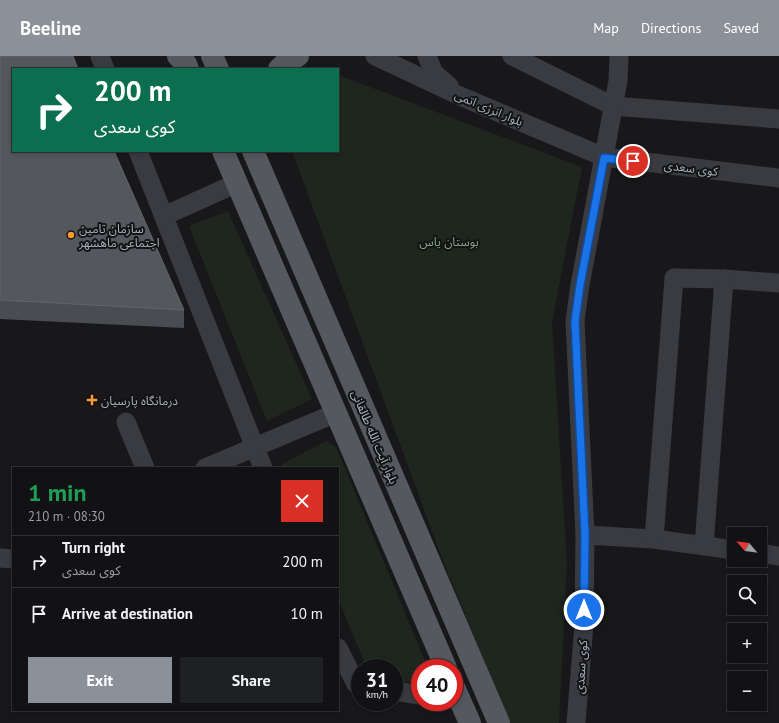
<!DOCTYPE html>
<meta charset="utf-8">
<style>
:root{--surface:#121214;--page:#1f2022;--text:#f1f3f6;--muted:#9c9ea0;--line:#313234;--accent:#8c9099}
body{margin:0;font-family:"PT Sans","Noto Sans Arabic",sans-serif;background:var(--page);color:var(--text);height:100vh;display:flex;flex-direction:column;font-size:15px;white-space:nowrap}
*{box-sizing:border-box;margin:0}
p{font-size:13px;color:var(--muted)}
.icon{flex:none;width:22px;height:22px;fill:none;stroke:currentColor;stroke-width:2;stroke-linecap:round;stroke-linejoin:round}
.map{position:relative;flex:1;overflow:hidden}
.details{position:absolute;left:12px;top:411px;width:327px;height:244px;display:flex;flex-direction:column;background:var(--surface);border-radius:0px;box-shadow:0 2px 6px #0003,0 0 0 1px var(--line)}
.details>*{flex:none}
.top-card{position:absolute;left:12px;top:12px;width:327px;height:84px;border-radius:0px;box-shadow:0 2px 6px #0003,0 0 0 1px var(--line);background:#0b6e4f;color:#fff;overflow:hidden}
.needle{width:26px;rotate:298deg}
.controls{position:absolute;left:727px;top:471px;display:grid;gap:8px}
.controls a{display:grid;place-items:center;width:40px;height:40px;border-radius:0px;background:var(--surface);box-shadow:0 2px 6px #0003,0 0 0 1px var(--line);font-size:20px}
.speed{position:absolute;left:351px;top:603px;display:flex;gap:8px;font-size:20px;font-weight:700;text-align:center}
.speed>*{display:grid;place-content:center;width:52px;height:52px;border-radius:50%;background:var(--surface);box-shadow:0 2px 6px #0003,0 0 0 1px var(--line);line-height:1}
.speed small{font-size:10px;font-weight:400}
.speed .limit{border:6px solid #d22;background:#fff;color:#111}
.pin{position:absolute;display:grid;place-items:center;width:34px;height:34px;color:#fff;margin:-17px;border:2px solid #fff;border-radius:50%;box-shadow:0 1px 4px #0007}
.me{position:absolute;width:44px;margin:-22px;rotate:0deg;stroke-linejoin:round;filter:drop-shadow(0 0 3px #0008)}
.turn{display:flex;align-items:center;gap:14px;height:84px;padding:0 16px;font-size:18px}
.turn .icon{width:52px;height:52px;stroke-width:2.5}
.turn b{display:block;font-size:28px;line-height:34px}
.round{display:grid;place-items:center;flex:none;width:42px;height:42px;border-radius:0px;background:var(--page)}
.summary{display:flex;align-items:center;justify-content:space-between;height:68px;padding:0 16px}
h1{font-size:24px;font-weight:600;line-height:30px;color:#1e9e55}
.button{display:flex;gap:8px;margin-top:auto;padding:8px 16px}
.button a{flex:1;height:46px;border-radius:0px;background:var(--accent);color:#fff;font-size:16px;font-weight:600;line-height:46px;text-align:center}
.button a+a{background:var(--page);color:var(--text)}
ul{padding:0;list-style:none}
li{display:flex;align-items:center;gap:12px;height:52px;padding:0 16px;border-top:1px solid var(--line)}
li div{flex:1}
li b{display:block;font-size:15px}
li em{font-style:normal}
header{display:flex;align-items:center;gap:24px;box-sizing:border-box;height:56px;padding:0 20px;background:var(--accent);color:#fff}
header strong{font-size:19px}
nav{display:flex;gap:22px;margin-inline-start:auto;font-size:14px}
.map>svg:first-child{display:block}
.green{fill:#1e261e}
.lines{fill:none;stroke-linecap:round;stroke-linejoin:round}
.minor{stroke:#393b40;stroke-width:19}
.major{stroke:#55585f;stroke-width:22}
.wall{fill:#494c50}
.building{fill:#54575c;stroke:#61656a}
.route-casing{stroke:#114b97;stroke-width:10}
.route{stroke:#1a73e8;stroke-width:7}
.poi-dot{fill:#fe9a2d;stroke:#131316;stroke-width:1.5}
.labels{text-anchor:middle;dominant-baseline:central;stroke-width:4;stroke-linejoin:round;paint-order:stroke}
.street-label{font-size:12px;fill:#aab1bb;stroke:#131316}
.poi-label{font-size:12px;fill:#aab1bb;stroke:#131316;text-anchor:start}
.park-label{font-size:12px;fill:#83a780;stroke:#131316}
</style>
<header>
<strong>Beeline</strong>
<nav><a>Map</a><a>Directions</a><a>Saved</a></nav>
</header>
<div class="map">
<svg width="779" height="667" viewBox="0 0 779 667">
<rect width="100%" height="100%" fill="#18181b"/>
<g class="green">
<polygon points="338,19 582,111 552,266 567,507 559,667 510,667 443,505 292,95 338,95"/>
<polygon points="228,155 312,343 267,365 189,170"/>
<polygon points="326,385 336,391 428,612 420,612 420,627 394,625 394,612 367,612 338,543 338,412 284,412 282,408"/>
</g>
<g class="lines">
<g class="minor">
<polyline points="100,0 105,13"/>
<polyline points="375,0 460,40 604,101 779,122"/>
<polyline points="427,0 434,17 449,30"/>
<polyline points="512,0 613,50 779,63"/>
<polyline points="138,95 263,412"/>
<polyline points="164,160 237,127"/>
<polyline points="126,366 145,412"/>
<polyline points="205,412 336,357"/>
<polyline points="585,479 654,483 734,494"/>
<polyline points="654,483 674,222 724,223 779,227"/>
<polyline points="704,490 724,223"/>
<polyline points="760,497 779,500"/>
<polyline points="0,502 13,503"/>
<polyline points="338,592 356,628"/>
<polyline points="394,635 420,639"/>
<polyline points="576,667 584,569 585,479 575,265 580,229 618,25 619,0"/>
</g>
<g class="major">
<polyline points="178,0 186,8 188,13"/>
<polyline points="212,0 218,13"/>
<polyline points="279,13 287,5 298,0"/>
<polyline points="223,95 446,612"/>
<polyline points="253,95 499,667"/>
<polyline points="454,631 470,667"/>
</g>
</g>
<polygon class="wall" points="0,0 184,254 184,272 0,263"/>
<polygon class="building" points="0,0 73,0 78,13 13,13 13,95 114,95 184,254 0,244"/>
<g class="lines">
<g class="route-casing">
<polyline id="route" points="584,554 585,479 575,265 580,229 604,102 633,105"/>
</g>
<use href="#route" class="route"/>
</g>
<g class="poi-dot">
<circle cx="71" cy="179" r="4"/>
<path d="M90 338h4v4h4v4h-4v4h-4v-4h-4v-4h4z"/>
</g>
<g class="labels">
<g class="street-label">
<text transform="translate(489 52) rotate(23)">بلوار انرژی اتمی</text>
<text transform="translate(691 112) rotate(7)">کوی سعدی</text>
<text transform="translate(375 381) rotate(67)">بلوار آیت الله طالقانی</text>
<text transform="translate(581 611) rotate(-86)">کوی سعدی</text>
</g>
<g class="poi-label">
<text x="79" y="172">سازمان تامین<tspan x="79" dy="14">اجتماعی ماهشهر</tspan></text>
<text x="101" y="344">درمانگاه پارسیان</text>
</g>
<g class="park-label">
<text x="449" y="185">بوستان یاس</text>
</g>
</g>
</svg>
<div class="controls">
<a><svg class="needle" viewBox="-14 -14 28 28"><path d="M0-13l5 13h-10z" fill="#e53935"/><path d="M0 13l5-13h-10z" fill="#9c9ea0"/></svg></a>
<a><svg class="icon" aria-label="search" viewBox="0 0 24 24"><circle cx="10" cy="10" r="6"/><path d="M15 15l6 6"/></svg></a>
<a>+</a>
<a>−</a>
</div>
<div class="speed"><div>31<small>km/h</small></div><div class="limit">40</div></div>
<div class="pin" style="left:633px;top:105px;background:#d93025"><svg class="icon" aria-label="arrive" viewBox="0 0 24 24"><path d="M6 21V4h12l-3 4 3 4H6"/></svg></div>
<svg class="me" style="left:584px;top:554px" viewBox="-20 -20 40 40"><circle r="17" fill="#1a73e8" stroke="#fff" stroke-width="3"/><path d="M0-11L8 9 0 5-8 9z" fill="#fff"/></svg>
<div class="top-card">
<div class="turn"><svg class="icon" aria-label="right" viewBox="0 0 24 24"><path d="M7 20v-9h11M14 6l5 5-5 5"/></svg><div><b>200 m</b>کوی سعدی</div></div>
</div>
<section class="details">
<div class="summary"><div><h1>1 min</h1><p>210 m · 08:30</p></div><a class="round" style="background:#d93025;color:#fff"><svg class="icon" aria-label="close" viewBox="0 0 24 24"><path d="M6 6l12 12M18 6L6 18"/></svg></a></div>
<ul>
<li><svg class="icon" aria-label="right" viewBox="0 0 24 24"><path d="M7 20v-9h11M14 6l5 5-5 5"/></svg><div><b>Turn right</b><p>کوی سعدی</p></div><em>200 m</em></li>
<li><svg class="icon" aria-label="arrive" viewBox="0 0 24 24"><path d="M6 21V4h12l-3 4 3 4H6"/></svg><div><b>Arrive at destination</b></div><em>10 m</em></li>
</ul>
<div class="button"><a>Exit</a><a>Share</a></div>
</section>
</div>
